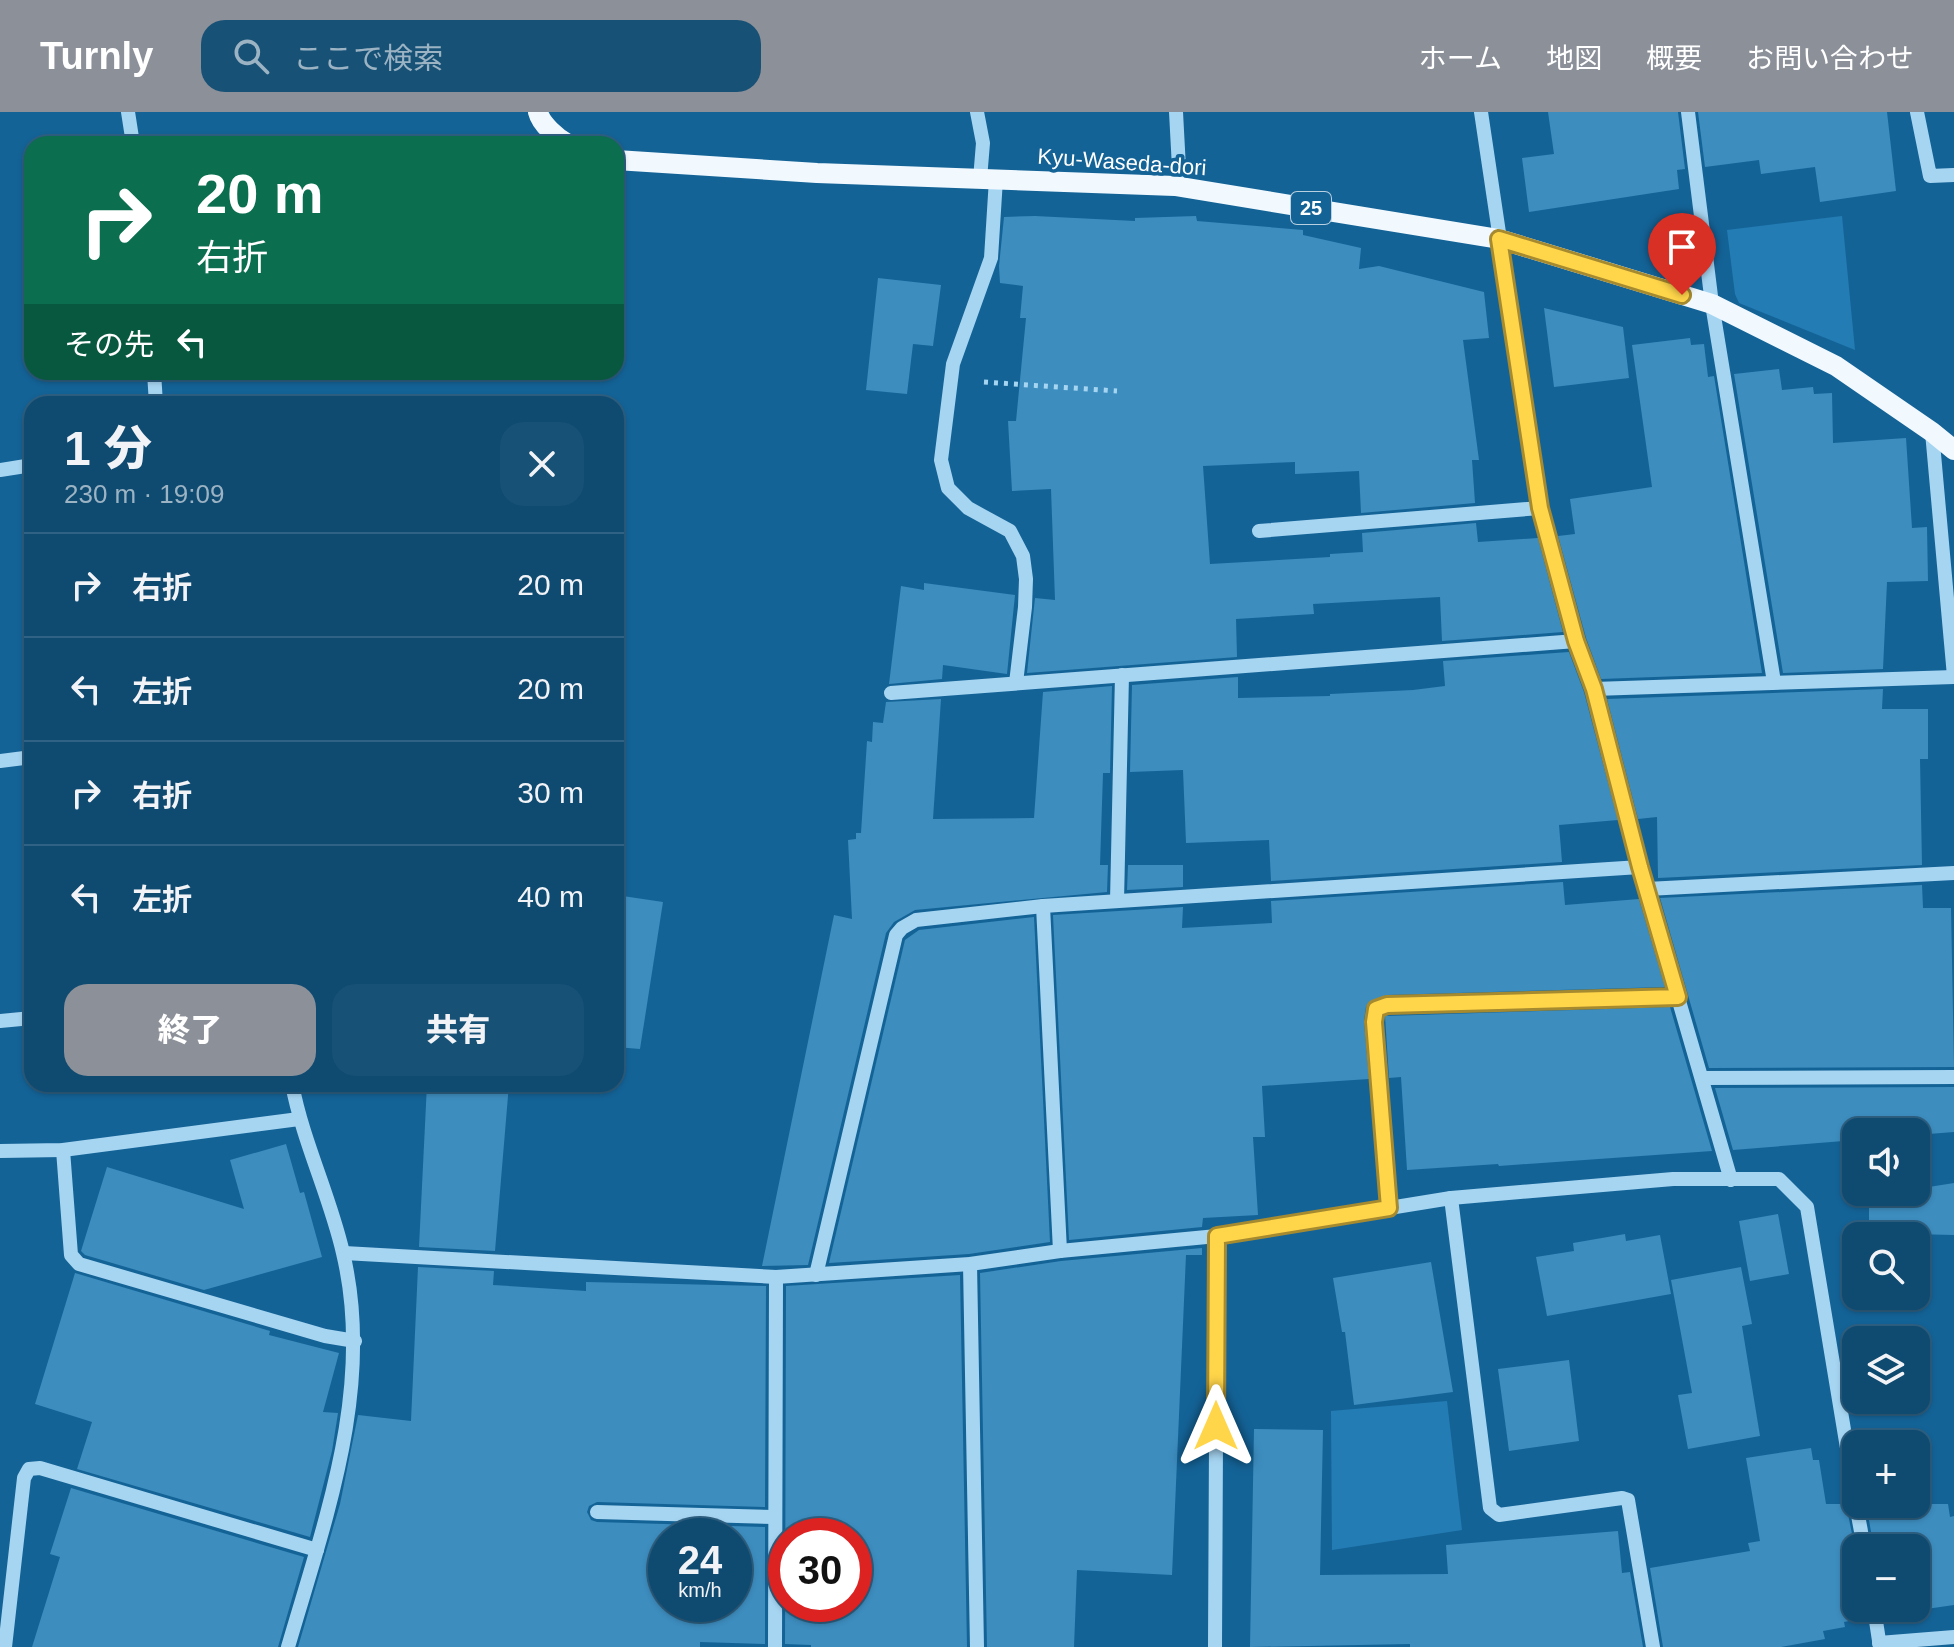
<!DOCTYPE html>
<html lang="ja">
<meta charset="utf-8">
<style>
:root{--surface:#0f4a71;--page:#185176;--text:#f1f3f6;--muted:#9bb3c3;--line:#2f6284;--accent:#8c9099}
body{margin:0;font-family:Helvetica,"Noto Sans JP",sans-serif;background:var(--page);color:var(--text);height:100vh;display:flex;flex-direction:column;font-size:30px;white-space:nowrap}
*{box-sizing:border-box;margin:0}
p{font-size:26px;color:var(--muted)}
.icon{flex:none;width:44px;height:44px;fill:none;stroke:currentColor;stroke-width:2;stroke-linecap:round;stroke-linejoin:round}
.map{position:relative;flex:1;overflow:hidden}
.side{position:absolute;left:24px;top:284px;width:600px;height:696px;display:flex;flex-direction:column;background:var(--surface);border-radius:24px;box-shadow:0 2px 6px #0004,0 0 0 2px var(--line)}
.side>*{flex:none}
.hud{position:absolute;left:24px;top:24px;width:600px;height:244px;border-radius:24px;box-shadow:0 2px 6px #0004,0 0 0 2px var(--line);background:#0b6e4f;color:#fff;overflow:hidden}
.tools{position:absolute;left:1842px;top:1006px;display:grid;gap:16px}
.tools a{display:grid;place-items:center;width:88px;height:88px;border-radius:16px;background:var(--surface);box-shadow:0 2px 6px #0004,0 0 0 2px var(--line);font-size:40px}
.speed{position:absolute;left:648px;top:1406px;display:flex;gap:16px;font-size:40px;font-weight:700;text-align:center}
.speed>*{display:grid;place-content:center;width:104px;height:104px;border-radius:50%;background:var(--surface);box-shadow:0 2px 6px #0004,0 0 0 2px var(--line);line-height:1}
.speed small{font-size:20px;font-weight:400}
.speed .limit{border:12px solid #d22;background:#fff;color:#111}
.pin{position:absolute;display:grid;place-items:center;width:68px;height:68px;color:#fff;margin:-82px -34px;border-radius:50% 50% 50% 0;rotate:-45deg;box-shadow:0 0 8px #0007}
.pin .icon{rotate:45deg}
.me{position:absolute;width:88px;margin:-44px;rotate:0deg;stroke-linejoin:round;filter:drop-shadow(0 0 6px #0008)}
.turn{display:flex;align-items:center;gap:28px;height:168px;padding:0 40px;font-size:36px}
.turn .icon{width:104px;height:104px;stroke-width:2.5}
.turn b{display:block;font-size:56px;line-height:68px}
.then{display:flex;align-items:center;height:76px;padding:0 40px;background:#0003;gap:16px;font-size:30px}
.round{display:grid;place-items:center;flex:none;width:84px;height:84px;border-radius:24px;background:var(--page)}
.head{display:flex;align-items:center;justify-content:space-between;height:136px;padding:0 40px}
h1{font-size:48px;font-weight:800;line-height:60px}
.primary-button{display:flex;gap:16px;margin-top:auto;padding:16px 40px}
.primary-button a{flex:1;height:92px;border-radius:24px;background:var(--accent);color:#fff;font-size:32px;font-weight:800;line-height:92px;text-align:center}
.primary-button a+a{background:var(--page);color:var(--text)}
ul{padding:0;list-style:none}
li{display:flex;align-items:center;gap:24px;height:104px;padding:0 40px;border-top:2px solid var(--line)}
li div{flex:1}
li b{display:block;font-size:30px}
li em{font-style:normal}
header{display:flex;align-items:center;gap:48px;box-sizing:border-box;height:112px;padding:0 40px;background:var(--accent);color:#fff}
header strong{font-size:38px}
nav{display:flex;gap:44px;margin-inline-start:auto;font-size:28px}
.search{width:560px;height:72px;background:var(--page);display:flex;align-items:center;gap:20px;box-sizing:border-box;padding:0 28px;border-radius:24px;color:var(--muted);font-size:30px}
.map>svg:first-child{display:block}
.green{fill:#237db4}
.building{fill:#3d8dbf;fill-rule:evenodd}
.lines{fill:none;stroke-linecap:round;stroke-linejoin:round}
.path{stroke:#a6d5f2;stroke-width:5;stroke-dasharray:4 6;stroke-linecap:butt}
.minor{stroke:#a6d5f2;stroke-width:14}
.major{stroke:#f1f9ff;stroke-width:20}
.route-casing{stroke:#a68a30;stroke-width:20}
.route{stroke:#ffd54a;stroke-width:14}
.labels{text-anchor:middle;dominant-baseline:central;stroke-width:7;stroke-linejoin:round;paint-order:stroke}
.shield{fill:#146397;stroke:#b8d0e0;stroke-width:2}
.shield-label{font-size:20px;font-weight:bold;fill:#fff}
.street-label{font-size:22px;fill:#fff;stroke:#146397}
</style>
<header>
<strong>Turnly</strong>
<div class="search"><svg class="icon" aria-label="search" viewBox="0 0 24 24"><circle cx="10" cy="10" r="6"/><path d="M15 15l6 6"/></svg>ここで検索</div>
<nav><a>ホーム</a><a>地図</a><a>概要</a><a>お問い合わせ</a></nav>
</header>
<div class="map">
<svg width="1954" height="1535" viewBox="0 0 1954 1535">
<rect width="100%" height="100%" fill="#146397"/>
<g class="green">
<polygon points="1842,104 1855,238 1739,191 1735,182 1727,118"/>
<polygon points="1447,1289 1462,1418 1332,1438 1331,1299"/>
</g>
<g class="building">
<polygon points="1548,0 1678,0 1685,57 1677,58 1679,77 1529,100 1522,46 1554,42"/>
<polygon points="1698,0 1887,0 1896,79 1820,90 1815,55 1761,62 1759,48 1705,55"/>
<polygon points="1035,104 1135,109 1135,106 1196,104 1197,109 1303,118 1303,123 1361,136 1359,157 1379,154 1484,180 1489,226 1463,228 1479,348 1472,348 1475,391 1361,401 1359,359 1295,362 1295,350 1203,354 1210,452 1330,445 1330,442 1363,440 1362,421 1476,411 1478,430 1538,426 1563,520 1442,529 1440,485 1313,492 1314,502 1236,507 1237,545 1027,561 1035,486 1055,488 1051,377 1012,379 1008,309 1016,309 1026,206 1020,206 1023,174 1000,171 999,154 1004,105"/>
<polygon points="878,166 941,173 933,234 913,232 907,282 866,278"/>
<polygon points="1544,196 1623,215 1629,266 1554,275"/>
<polygon points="1690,226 1691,233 1704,232 1708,265 1714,264 1762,561 1601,567 1586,526 1558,424 1575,422 1570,387 1652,375 1632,233"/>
<polygon points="1779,257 1782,278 1813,275 1814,282 1832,281 1833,331 1906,326 1912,416 1927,415 1928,469 1887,470 1883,557 1783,561 1734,262"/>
<polygon points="924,471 1015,483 1007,562 943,553 942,567 889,572 901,474 924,478"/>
<polygon points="1569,540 1584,580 1618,708 1559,713 1562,750 1271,769 1269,728 1186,731 1183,658 1130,660 1132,573 1238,565 1238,586 1330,584 1330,582 1413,578 1445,574 1443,549"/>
<polygon points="1112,574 1110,661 1103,661 1100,753 1108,753 1107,780 915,798 894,810 886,821 808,1153 762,1154 834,803 852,807 848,728 856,727 856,721 861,721 867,629 872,630 873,610 883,611 886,590 941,587 933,707 1034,706 1043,580"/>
<polygon points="1883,577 1882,597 1928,597 1928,647 1920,647 1922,753 1658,766 1657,705 1638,707 1607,587"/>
<polygon points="1128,753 1183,753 1183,775 1127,778"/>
<polygon points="1563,770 1565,793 1639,787 1665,875 1387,883 1373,888 1366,895 1364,909 1369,967 1262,974 1265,1025 1253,1025 1258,1103 1203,1106 1202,1115 1069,1128 1053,803 1183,795 1182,816 1272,811 1271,789"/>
<polygon points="1922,773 1923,796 1951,796 1954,955 1709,956 1660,786"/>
<polygon points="616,783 663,790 640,937 616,935"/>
<polygon points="1034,805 1050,1130 969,1142 829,1151 905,828 919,818"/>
<polygon points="1670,895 1712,1039 1499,1054 1498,1052 1407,1058 1401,965 1389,966 1385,904"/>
<polygon points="427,972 509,972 495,1139 419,1135"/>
<polygon points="1954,975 1954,1020 1916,1023 1916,1020 1856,1020 1856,1028 1733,1038 1715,976"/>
<polygon points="286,1032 300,1081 304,1080 322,1145 204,1178 85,1143 81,1139 107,1055 244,1097 230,1048"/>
<polygon points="1954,1071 1954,1123 1869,1121 1869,1086 1916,1080 1916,1077"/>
<polygon points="1778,1102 1789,1162 1750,1169 1739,1109"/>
<polygon points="1625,1122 1626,1129 1660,1123 1671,1182 1547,1204 1536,1145 1574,1139 1573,1131"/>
<polygon points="1202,1136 1202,1143 1186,1143 1172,1463 1077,1458 1074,1535 987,1535 980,1161 1061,1149"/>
<polygon points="1431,1150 1453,1280 1354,1293 1345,1220 1342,1220 1333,1166"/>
<path d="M 418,1155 L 494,1159 L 493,1173 L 586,1179 L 586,1170 L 766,1174 L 765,1395 L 597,1390 L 589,1394 L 587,1400 L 591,1408 L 597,1410 L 765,1415 L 765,1532 L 700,1530 L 700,1535 L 298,1535 L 340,1392 L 358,1303 L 411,1309 ZM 666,1424 L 734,1424 L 734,1492 L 666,1492 Z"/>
<polygon points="1741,1155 1752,1212 1742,1214 1760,1324 1688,1337 1678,1283 1692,1281 1671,1168"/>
<polygon points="75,1161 270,1219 269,1223 339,1241 323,1300 338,1301 332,1339 310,1425 77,1357 92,1310 35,1292"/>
<path d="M 960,1163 L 967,1535 L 811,1535 L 811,1533 L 785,1532 L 786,1174 ZM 786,1424 L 854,1424 L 854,1492 L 786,1492 Z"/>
<polygon points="1569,1248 1579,1329 1509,1339 1498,1257"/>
<polygon points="1254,1317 1323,1318 1320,1463 1448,1462 1446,1433 1618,1419 1622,1461 1630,1460 1643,1535 1410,1535 1410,1532 1250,1535"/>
<polygon points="1811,1336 1813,1348 1819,1348 1826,1392 1846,1392 1856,1442 1856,1496 1864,1496 1865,1506 1844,1510 1845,1515 1823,1519 1825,1527 1781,1535 1663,1535 1650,1456 1750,1439 1748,1431 1760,1429 1746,1346"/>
<polygon points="71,1376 304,1445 278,1535 32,1535 60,1445 50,1442"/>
<polygon points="1866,1392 1948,1392 1950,1405 1954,1404 1954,1493 1885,1503 1884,1496 1916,1496 1916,1436 1874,1436"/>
</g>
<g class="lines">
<polyline class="path" points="984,270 1117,279"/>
<g class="minor">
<polyline points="128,0 133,32"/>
<polyline points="977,0 983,31 980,67"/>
<polyline points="1481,0 1540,396 1576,529 1594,577 1640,755 1731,1068"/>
<polyline points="1688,0 1712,192 1774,570"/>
<polyline points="1917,0 1930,64 1954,63"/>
<polyline points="996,67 991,146 953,252 941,348 948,376 968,396 1010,419 1023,444 1026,467 1025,495 1016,571"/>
<polyline points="1175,74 1179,56 1176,0"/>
<polyline points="154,260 156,292"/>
<polyline points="1932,320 1954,564"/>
<polyline points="0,358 32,353"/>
<polyline points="1259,419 1540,396"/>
<polyline points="1594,577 1954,565"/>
<polyline points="891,581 1576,529"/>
<polyline points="0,649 32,645"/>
<polyline points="1647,777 1954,761"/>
<polyline points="1117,789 1122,563"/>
<polyline points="1043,794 1060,1139"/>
<polyline points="0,909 32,906"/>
<polyline points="1702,966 1954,965"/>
<polyline points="63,1038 71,1143 79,1152 325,1224 355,1229"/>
<polyline points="0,1039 63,1038 299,1007"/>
<polyline points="1451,1086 1490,1396 1499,1403 1622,1386 1628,1388 1653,1535"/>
<polyline points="1389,1096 1374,910 1376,897 1387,893 1678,885"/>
<polyline points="344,1141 776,1165 970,1152 1060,1139 1217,1124 1451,1086 1673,1067 1779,1067 1807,1095 1856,1390"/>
<polyline points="970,1152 977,1535"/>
<polyline points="816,1163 896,823 902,816 916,808 1043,794 1640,755"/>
<polyline points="1856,1392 1864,1436"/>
<polyline points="597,1400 775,1405"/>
<polyline points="1874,1496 1880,1535"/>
<polyline points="1879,1531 1954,1525"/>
<polyline points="5,1535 24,1366 29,1357 40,1356 317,1438"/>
<path d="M 288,1535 C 325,1408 375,1275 343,1141 C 330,1084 303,1030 292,972"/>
<polyline points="775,1535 776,1165"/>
<polyline points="1215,1535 1217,1124"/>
</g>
<g class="major">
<path d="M 538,0 C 541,12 557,26 568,32"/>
<polyline points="616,48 817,61 1175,74 1499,127 1712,192 1836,254 1932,320 1954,338"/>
</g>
</g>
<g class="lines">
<g class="route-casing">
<polyline id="route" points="1216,1314 1217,1124 1389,1096 1374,910 1376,897 1387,893 1678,885 1640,755 1594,577 1576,529 1540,396 1499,127 1682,183"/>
</g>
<use href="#route" class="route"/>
</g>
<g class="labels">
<rect class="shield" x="1291" y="80" width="40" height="32" rx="6"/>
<g class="shield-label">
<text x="1311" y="96">25</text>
</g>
<g class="street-label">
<text transform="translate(1122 50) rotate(4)">Kyu-Waseda-dori</text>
</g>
</g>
</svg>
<div class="tools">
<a><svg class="icon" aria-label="sound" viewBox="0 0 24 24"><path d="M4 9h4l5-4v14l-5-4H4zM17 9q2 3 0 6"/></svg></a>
<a><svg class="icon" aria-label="search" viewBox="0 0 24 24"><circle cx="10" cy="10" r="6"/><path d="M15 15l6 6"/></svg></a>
<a><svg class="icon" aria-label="layers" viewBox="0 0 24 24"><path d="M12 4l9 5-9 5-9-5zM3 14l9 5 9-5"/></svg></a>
<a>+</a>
<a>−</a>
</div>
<div class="speed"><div>24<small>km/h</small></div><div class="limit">30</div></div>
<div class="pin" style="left:1682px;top:183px;background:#d93025"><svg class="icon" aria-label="arrive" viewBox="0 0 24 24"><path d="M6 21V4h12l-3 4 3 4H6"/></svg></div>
<svg class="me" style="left:1216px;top:1314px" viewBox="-20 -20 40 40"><path d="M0-17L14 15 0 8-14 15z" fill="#ffd54a" stroke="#fff" stroke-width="4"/></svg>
<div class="hud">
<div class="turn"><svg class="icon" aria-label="right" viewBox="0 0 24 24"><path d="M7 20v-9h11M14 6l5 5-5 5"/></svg><div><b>20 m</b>右折</div></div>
<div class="then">その先<svg class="icon" aria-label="left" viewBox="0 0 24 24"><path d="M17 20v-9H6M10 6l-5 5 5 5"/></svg></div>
</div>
<section class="side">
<div class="head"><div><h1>1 分</h1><p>230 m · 19:09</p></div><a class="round"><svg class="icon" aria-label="close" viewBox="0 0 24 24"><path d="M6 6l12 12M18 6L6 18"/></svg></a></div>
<ul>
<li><svg class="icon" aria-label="right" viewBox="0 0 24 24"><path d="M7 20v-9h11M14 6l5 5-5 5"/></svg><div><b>右折</b></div><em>20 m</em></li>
<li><svg class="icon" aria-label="left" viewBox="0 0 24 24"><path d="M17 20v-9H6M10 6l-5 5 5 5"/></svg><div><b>左折</b></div><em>20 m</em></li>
<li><svg class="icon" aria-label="right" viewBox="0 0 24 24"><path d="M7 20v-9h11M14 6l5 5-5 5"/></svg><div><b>右折</b></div><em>30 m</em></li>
<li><svg class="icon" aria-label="left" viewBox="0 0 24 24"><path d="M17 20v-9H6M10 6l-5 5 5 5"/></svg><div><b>左折</b></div><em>40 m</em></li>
</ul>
<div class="primary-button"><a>終了</a><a>共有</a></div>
</section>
</div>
